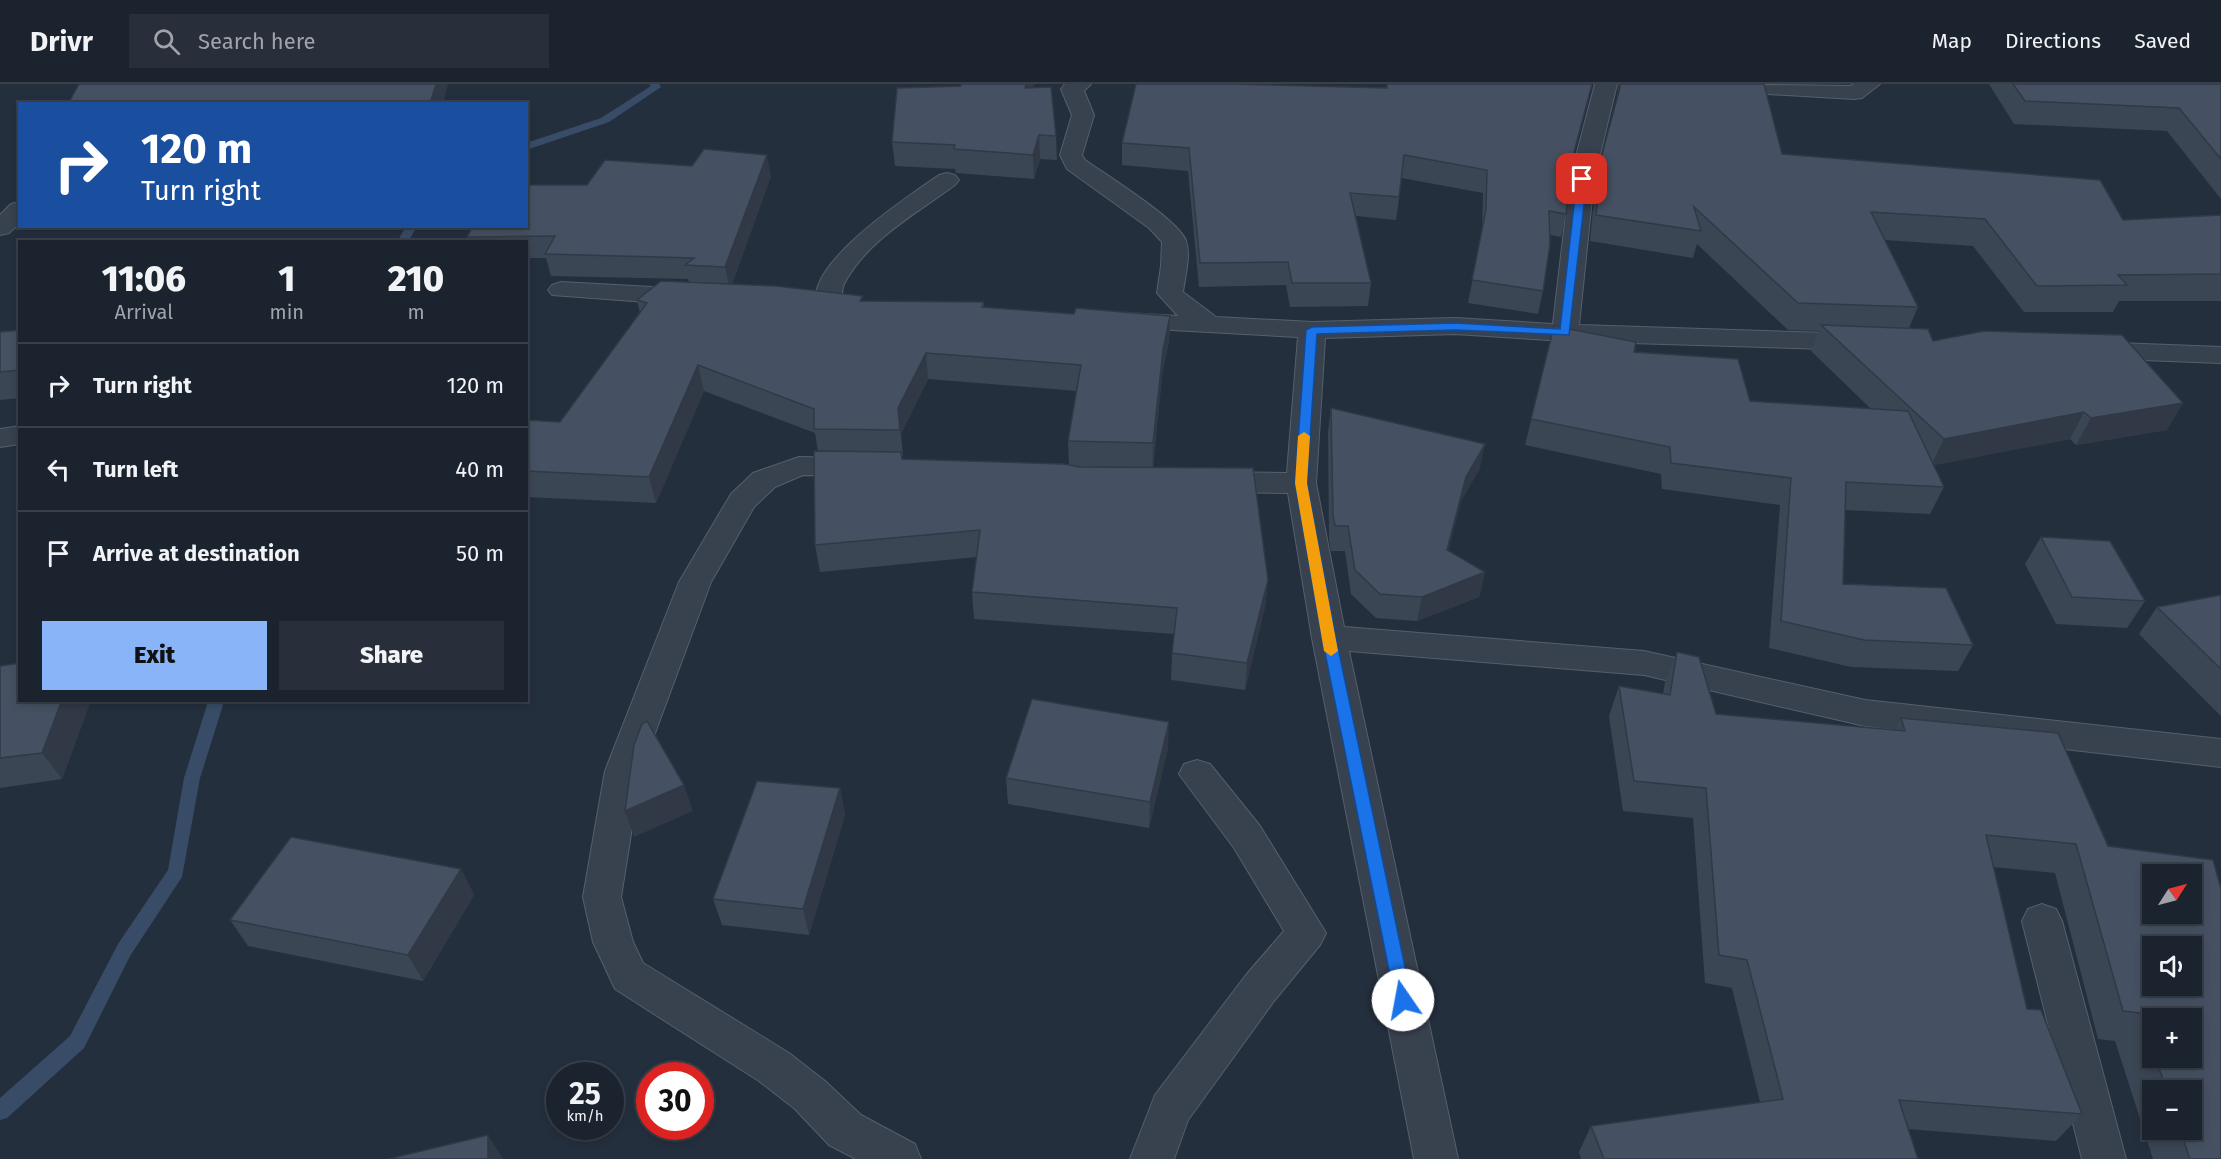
<!DOCTYPE html>
<meta charset="utf-8">
<style>
:root{--surface:#1b232e;--page:#282f3a;--text:#f1f3f6;--muted:#a0a4aa;--line:#39404a;--accent:#8ab4f8}
body{margin:0;font-family:"Fira Sans",sans-serif;background:var(--page);color:var(--text);height:100vh;display:flex;flex-direction:column;font-size:22px;white-space:nowrap}
*{box-sizing:border-box;margin:0}
p{font-size:20px;color:var(--muted)}
.icon{flex:none;width:33px;height:33px;fill:none;stroke:currentColor;stroke-width:2;stroke-linecap:round;stroke-linejoin:round}
.map{position:relative;flex:1;overflow:hidden}
.side{position:absolute;left:18px;top:156px;width:510px;height:462px;display:flex;flex-direction:column;background:var(--surface);border-radius:0px;box-shadow:0 3px 9px #0003,0 0 0 2px var(--line)}
.side>*{flex:none}
.top-card{position:absolute;left:18px;top:18px;width:510px;height:126px;border-radius:0px;box-shadow:0 3px 9px #0003,0 0 0 2px var(--line);background:#1a4fa0;color:#fff;overflow:hidden}
.needle{width:39px;rotate:54deg}
.controls{position:absolute;left:2142px;top:780px;display:grid;gap:12px}
.controls a{display:grid;place-items:center;width:60px;height:60px;border-radius:0px;background:var(--surface);box-shadow:0 3px 9px #0003,0 0 0 2px var(--line);font-size:30px}
.speed{position:absolute;left:546px;top:978px;display:flex;gap:12px;font-size:30px;font-weight:700;text-align:center}
.speed>*{display:grid;place-content:center;width:78px;height:78px;border-radius:50%;background:var(--surface);box-shadow:0 3px 9px #0003,0 0 0 2px var(--line);line-height:1}
.speed small{font-size:15px;font-weight:400}
.speed .limit{border:9px solid #d22;background:#fff;color:#111}
.pin{position:absolute;display:grid;place-items:center;width:51px;height:51px;color:#fff;margin:-26px;border-radius:12px;box-shadow:0 3px 9px #0006}
.me{position:absolute;width:66px;margin:-33px;rotate:348deg;stroke-linejoin:round;filter:drop-shadow(0 0 4px #0008)}
.turn{display:flex;align-items:center;gap:21px;height:126px;padding:0 24px;font-size:27px}
.turn .icon{width:78px;height:78px;stroke-width:2.5}
.turn b{display:block;font-size:42px;line-height:51px}
.eta{display:flex;justify-content:space-evenly;align-items:center;height:102px;text-align:center}
.eta b{font-size:36px;font-weight:800;line-height:42px}
.button{display:flex;gap:12px;margin-top:auto;padding:12px 24px}
.button a{flex:1;height:69px;border-radius:0px;background:var(--accent);color:#111;font-size:24px;font-weight:800;line-height:69px;text-align:center}
.button a+a{background:var(--page);color:var(--text)}
ul{padding:0;list-style:none}
li{display:flex;align-items:center;gap:18px;height:84px;padding:0 24px;border-top:2px solid var(--line)}
li div{flex:1}
li b{display:block;font-size:22px}
li em{font-style:normal}
header{display:flex;align-items:center;gap:36px;box-sizing:border-box;height:84px;padding:0 30px;background:var(--surface);border-bottom:2px solid var(--line)}
header strong{font-size:28px}
nav{display:flex;gap:33px;margin-inline-start:auto;font-size:21px}
.search{width:420px;height:54px;background:var(--page);display:flex;align-items:center;gap:15px;box-sizing:border-box;padding:0 21px;border-radius:0px;color:var(--muted);font-size:22px}
.map>svg:first-child{display:block}
.lines{fill:none;stroke-linecap:round;stroke-linejoin:round}
.stream{fill:#394c67;fill-rule:evenodd}
.minor-casing{stroke:#565f6c;stroke-width:2}
.minor{fill:#38414e;fill-rule:evenodd}
.wall{fill:#3b4654;fill-rule:evenodd}
.shaded-wall{fill:#303945}
.building{fill:#455162;stroke:#303945;stroke-width:1.5;fill-rule:evenodd}
.route{fill:#1a73e8;stroke:#114b97;stroke-width:1.5}
.slow{fill:#f59e0b}
</style>
<header>
<strong>Drivr</strong>
<div class="search"><svg class="icon" aria-label="search" viewBox="0 0 24 24"><circle cx="10" cy="10" r="6"/><path d="M15 15l6 6"/></svg>Search here</div>
<nav><a>Map</a><a>Directions</a><a>Saved</a></nav>
</header>
<div class="map">
<svg width="2221" height="1075" viewBox="0 0 2221 1075">
<rect width="100%" height="100%" fill="#242f3e"/>
<g class="lines">
<g class="stream">
<polygon points="649,0 659,0 661,3 609,38 526,66 526,59 601,34 651,2"/>
<polygon points="406,142 417,142 408,158 397,158"/>
<polygon points="204,616 220,616 223,621 200,694 182,793 130,872 84,964 7,1034 0,1036 0,1014 70,952 118,860 168,786 184,694 207,621"/>
</g>
<g class="minor-casing">
<g id="minor">
<path d="M 1065,0 L 1091,0 L 1084,7 L 1094,31 L 1082,71 L 1085,76 C 1106,91 1179,136 1186,157 C 1191,171 1185,193 1183,208 L 1216,233 L 1312,238 L 1455,234 L 1553,240 L 1570,95 L 1595,0 L 1617,0 L 1594,95 L 1579,241 L 1859,250 L 1869,252 L 1872,258 L 1869,264 L 1859,266 L 1565,257 L 1455,250 L 1325,254 L 1316,399 L 1344,543 L 1644,567 L 1865,616 L 2221,655 L 2221,683 L 1865,642 L 1644,591 L 1349,567 L 1458,1075 L 1414,1075 L 1312,554 L 1288,409 L 1210,408 L 1199,405 L 1195,398 L 1199,391 L 1210,388 L 1287,389 L 1298,253 L 1117,243 L 1113,237 L 1117,231 L 1126,229 L 1178,232 L 1157,209 L 1161,182 L 1162,158 L 1149,144 L 1067,85 L 1060,71 L 1072,31 L 1061,5 Z"/>
<polygon points="1689,0 1850,2 1854,0 1880,0 1862,14 1854,15 1700,6 1692,5"/>
<path d="M 947,89 L 955,91 L 959,96 L 955,101 C 917,129 867,156 844,200 C 840,209 844,218 838,227 L 829,229 L 820,227 C 792,187 912,110 939,91 Z"/>
<polygon points="20,118 20,139 9,149 0,151 0,131 11,120"/>
<polygon points="561,198 688,205 697,207 701,213 697,219 688,221 552,211 548,206 552,201"/>
<polygon points="2091,258 2221,263 2221,279 2091,274 2081,272 2077,266 2081,260"/>
<polygon points="20,342 20,360 0,363 0,345"/>
<polygon points="799,373 859,374 869,376 874,383 869,390 859,392 803,391 775,403 754,423 711,498 641,687 621,813 633,858 643,879 789,969 825,997 861,1031 915,1060 921,1075 856,1075 829,1061 795,1025 759,997 615,905 593,858 583,813 605,687 679,498 731,410 753,389"/>
<polygon points="1197,676 1210,680 1260,742 1326,849 1320,861 1274,917 1188,1036 1174,1075 1130,1075 1155,1011 1246,891 1284,847 1234,764 1179,690 1184,680"/>
<polygon points="2042,820 2056,825 2062,837 2126,1075 2082,1075 2022,837 2028,825"/>
</g>
</g>
<use href="#minor" class="minor"/>
</g>
<g class="wall">
<polygon points="961,0 1034,0 1033,4 1056,52 1057,76 1040,75 1034,95 956,89 955,85 895,82 892,58 961,2"/>
<polygon points="1387,0 1592,0 1572,77 1566,130 1561,153 1550,151 1543,207 1538,230 1468,219 1482,148 1483,109 1402,94 1396,136 1356,132 1371,199 1368,222 1290,223 1286,201 1199,203 1188,87 1122,81 1122,59 1386,4"/>
<polygon points="1619,0 1764,0 1782,70 2123,136 2221,131 2221,217 2119,217 2113,228 2024,228 1973,162 1885,156 1918,223 1909,244 1933,257 2167,346 2076,361 2070,355 1933,381 1944,403 1930,430 1845,426 1843,500 1973,561 1958,587 1851,583 1769,564 1780,421 1662,405 1661,390 1525,361 1554,242 1634,268 1750,317 1871,325 1811,267 1819,247 1788,246 1697,160 1693,174 1590,157 1596,95 1617,14"/>
<polygon points="1989,0 2221,0 2221,115 2167,47 2014,40"/>
<path d="M 771,92 L 732,200 L 864,217 L 984,218 L 984,223 L 1074,230 L 1170,232 L 1169,257 L 1162,292 L 1153,383 L 1268,496 L 1265,523 L 1245,606 L 1171,596 L 1172,569 L 1174,550 L 974,535 L 972,508 L 977,473 L 820,488 L 815,461 L 818,367 L 815,349 L 704,307 L 656,419 L 526,413 L 526,336 L 560,338 L 640,229 L 637,216 L 689,198 L 688,195 L 551,192 L 546,174 L 526,174 L 526,158 L 468,158 L 467,153 L 587,101 ZM 928,295 L 1077,307 L 1068,357 L 1069,381 L 902,375 L 902,372 L 903,372 L 901,350 Z"/>
<polygon points="20,246 20,314 0,316 0,248"/>
<polygon points="1331,324 1480,384 1461,417 1448,467 1485,488 1479,513 1417,537 1376,534 1351,510 1345,467 1331,467 1329,456 1328,348"/>
<polygon points="2041,453 2145,517 2127,544 2056,540 2025,480"/>
<polygon points="2221,511 2221,632 2139,550 2157,523"/>
<path d="M 1677,568 L 1699,573 L 1716,630 L 1895,646 L 1901,634 L 2058,649 L 2108,762 L 2213,776 L 2221,805 L 2221,1075 L 2153,1075 L 2115,957 L 2098,955 L 2055,789 L 1993,783 L 2027,925 L 2041,926 L 2082,1030 L 2056,1057 L 1908,1045 L 1918,1075 L 1581,1075 L 1579,1068 L 1591,1042 L 1760,1018 L 1732,904 L 1705,899 L 1693,734 L 1623,727 L 1609,632 L 1619,602 L 1663,610 L 1665,598 ZM 2152,790 L 2192,790 L 2192,830 L 2152,830 ZM 2152,862 L 2192,862 L 2192,902 L 2152,902 ZM 2152,934 L 2192,934 L 2192,974 L 2152,974 ZM 2152,1006 L 2192,1006 L 2192,1046 L 2152,1046 Z"/>
<polygon points="0,582 20,616 91,616 62,695 0,704"/>
<polygon points="1168,664 1149,744 1008,720 1006,694"/>
<polygon points="840,704 845,731 809,851 722,841 713,815"/>
<polygon points="461,785 474,811 423,897 248,862 230,836"/>
</g>
<g class="shaded-wall">
<polygon points="436,0 448,0 443,20 430,20"/>
<polygon points="1026,0 1034,0 1026,27 1025,4"/>
<polygon points="1592,0 1589,13 1568,94 1573,72"/>
<polygon points="1039,51 1040,75 1034,95 1033,71"/>
<polygon points="767,71 771,92 730,205 725,183"/>
<polygon points="1170,232 1169,257 1162,292 1152,385 1153,359 1163,266"/>
<polygon points="926,269 928,295 901,350 903,372 898,324"/>
<polygon points="698,281 704,307 656,419 649,393"/>
<polygon points="2183,319 2167,346 2076,361 2091,334"/>
<polygon points="2084,328 2070,355 1931,382 1944,355"/>
<polygon points="1485,360 1480,384 1461,417 1442,490 1447,466 1466,393"/>
<polygon points="1485,488 1479,513 1417,537 1422,513"/>
<polygon points="1268,496 1265,523 1245,606 1247,579"/>
<polygon points="62,616 91,616 62,695 42,669"/>
<polygon points="1169,638 1168,664 1149,744 1150,718"/>
<polygon points="684,701 693,727 634,753 625,727"/>
<polygon points="840,704 845,731 809,851 803,825"/>
<polygon points="461,785 474,811 423,897 408,871"/>
<polygon points="488,1051 503,1075 488,1075"/>
</g>
<g class="building">
<polygon points="79,0 436,0 430,20 68,20"/>
<polygon points="961,0 1026,0 1025,4 1051,3 1056,52 1039,51 1033,71 954,65 955,61 892,58 897,4 961,2"/>
<polygon points="1136,0 1233,0 1387,4 1387,0 1592,0 1573,72 1566,130 1549,127 1550,160 1543,207 1472,196 1486,126 1487,86 1404,71 1399,113 1350,109 1371,199 1292,199 1288,178 1200,179 1189,64 1122,59"/>
<polygon points="1621,0 1764,0 1782,70 2100,96 2123,136 2221,131 2221,190 2118,191 2127,201 2037,202 1985,135 1871,128 1918,223 1798,219 1694,123 1701,147 1596,131 1602,70"/>
<polygon points="2013,0 2221,0 2221,75 2179,24 2025,17"/>
<polygon points="704,65 767,71 725,183 685,181 694,174 545,170 555,152 467,153 473,142 526,142 526,101 587,101 605,76 692,82"/>
<polygon points="661,197 776,202 863,212 860,217 984,218 982,223 1074,230 1076,224 1170,232 1163,266 1153,359 1068,357 1081,281 926,269 898,324 900,346 814,345 814,325 698,281 649,393 526,387 526,336 560,338 647,219 637,216"/>
<polygon points="1821,241 1928,245 1933,257 1984,247 2122,251 2183,319 2091,334 2084,328 1944,355"/>
<polygon points="1554,242 1636,258 1634,268 1738,275 1750,317 1908,327 1944,403 1846,398 1843,500 1946,504 1973,561 1864,556 1781,537 1791,394 1671,379 1670,363 1531,335"/>
<polygon points="20,246 20,286 0,288 0,248"/>
<polygon points="1331,324 1485,360 1466,393 1447,466 1485,488 1422,513 1380,510 1355,486 1348,442 1335,442 1333,431"/>
<polygon points="814,367 901,368 902,375 1064,380 1080,383 1253,384 1268,496 1247,579 1172,569 1177,524 972,508 980,446 815,461"/>
<polygon points="2041,453 2110,457 2145,517 2072,513"/>
<polygon points="2221,511 2221,585 2157,523"/>
<path d="M 1677,568 L 1699,573 L 1716,630 L 1905,647 L 1901,634 L 2058,649 L 2108,762 L 2213,776 L 2221,805 L 2221,1075 L 2190,1075 L 2180,1046 L 2192,1046 L 2192,1006 L 2167,1006 L 2155,974 L 2192,974 L 2192,934 L 2152,934 L 2152,965 L 2140,929 L 2123,927 L 2076,760 L 1986,751 L 2027,925 L 2041,926 L 2082,1030 L 1899,1016 L 1918,1075 L 1604,1075 L 1591,1042 L 1783,1015 L 1747,876 L 1719,871 L 1706,704 L 1634,697 L 1619,602 L 1670,611 ZM 2152,790 L 2192,790 L 2192,830 L 2152,830 ZM 2152,862 L 2192,862 L 2192,902 L 2152,902 Z"/>
<polygon points="20,579 20,616 62,616 42,669 0,674 0,582"/>
<polygon points="1032,615 1169,638 1150,718 1006,694"/>
<polygon points="647,637 684,701 625,727 634,661 642,640"/>
<polygon points="757,697 840,704 803,825 713,815"/>
<polygon points="291,753 461,785 408,871 230,836"/>
<polygon points="488,1051 488,1075 388,1075"/>
</g>
<polygon class="route" points="1582,92 1587,95 1569,251 1455,246 1317,250 1307,399 1336,554 1412,916 1409,922 1403,924 1397,922 1395,916 1322,554 1295,399 1306,246 1312,243 1455,239 1560,245 1577,95"/>
<polygon class="slow" points="1304,348 1310,352 1307,399 1338,567 1331,572 1324,567 1295,399 1298,352"/>
</svg>
<div class="controls">
<a><svg class="needle" viewBox="-14 -14 28 28"><path d="M0-13l5 13h-10z" fill="#e53935"/><path d="M0 13l5-13h-10z" fill="#a0a4aa"/></svg></a>
<a><svg class="icon" aria-label="sound" viewBox="0 0 24 24"><path d="M4 9h4l5-4v14l-5-4H4zM17 9q2 3 0 6"/></svg></a>
<a>+</a>
<a>−</a>
</div>
<div class="speed"><div>25<small>km/h</small></div><div class="limit">30</div></div>
<div class="pin" style="left:1582px;top:95px;background:#d93025"><svg class="icon" aria-label="arrive" viewBox="0 0 24 24"><path d="M6 21V4h12l-3 4 3 4H6"/></svg></div>
<svg class="me" style="left:1403px;top:916px" viewBox="-20 -20 40 40"><circle r="19" fill="#fff"/><path d="M0-13L10 11 0 6-10 11z" fill="#1a73e8"/></svg>
<div class="top-card">
<div class="turn"><svg class="icon" aria-label="right" viewBox="0 0 24 24"><path d="M7 20v-9h11M14 6l5 5-5 5"/></svg><div><b>120 m</b>Turn right</div></div>
</div>
<section class="side">
<div class="eta">
<div><b>11:06</b><p>Arrival</p></div>
<div><b>1</b><p>min</p></div>
<div><b>210</b><p>m</p></div>
</div>
<ul>
<li><svg class="icon" aria-label="right" viewBox="0 0 24 24"><path d="M7 20v-9h11M14 6l5 5-5 5"/></svg><div><b>Turn right</b></div><em>120 m</em></li>
<li><svg class="icon" aria-label="left" viewBox="0 0 24 24"><path d="M17 20v-9H6M10 6l-5 5 5 5"/></svg><div><b>Turn left</b></div><em>40 m</em></li>
<li><svg class="icon" aria-label="arrive" viewBox="0 0 24 24"><path d="M6 21V4h12l-3 4 3 4H6"/></svg><div><b>Arrive at destination</b></div><em>50 m</em></li>
</ul>
<div class="button"><a>Exit</a><a>Share</a></div>
</section>
</div>
